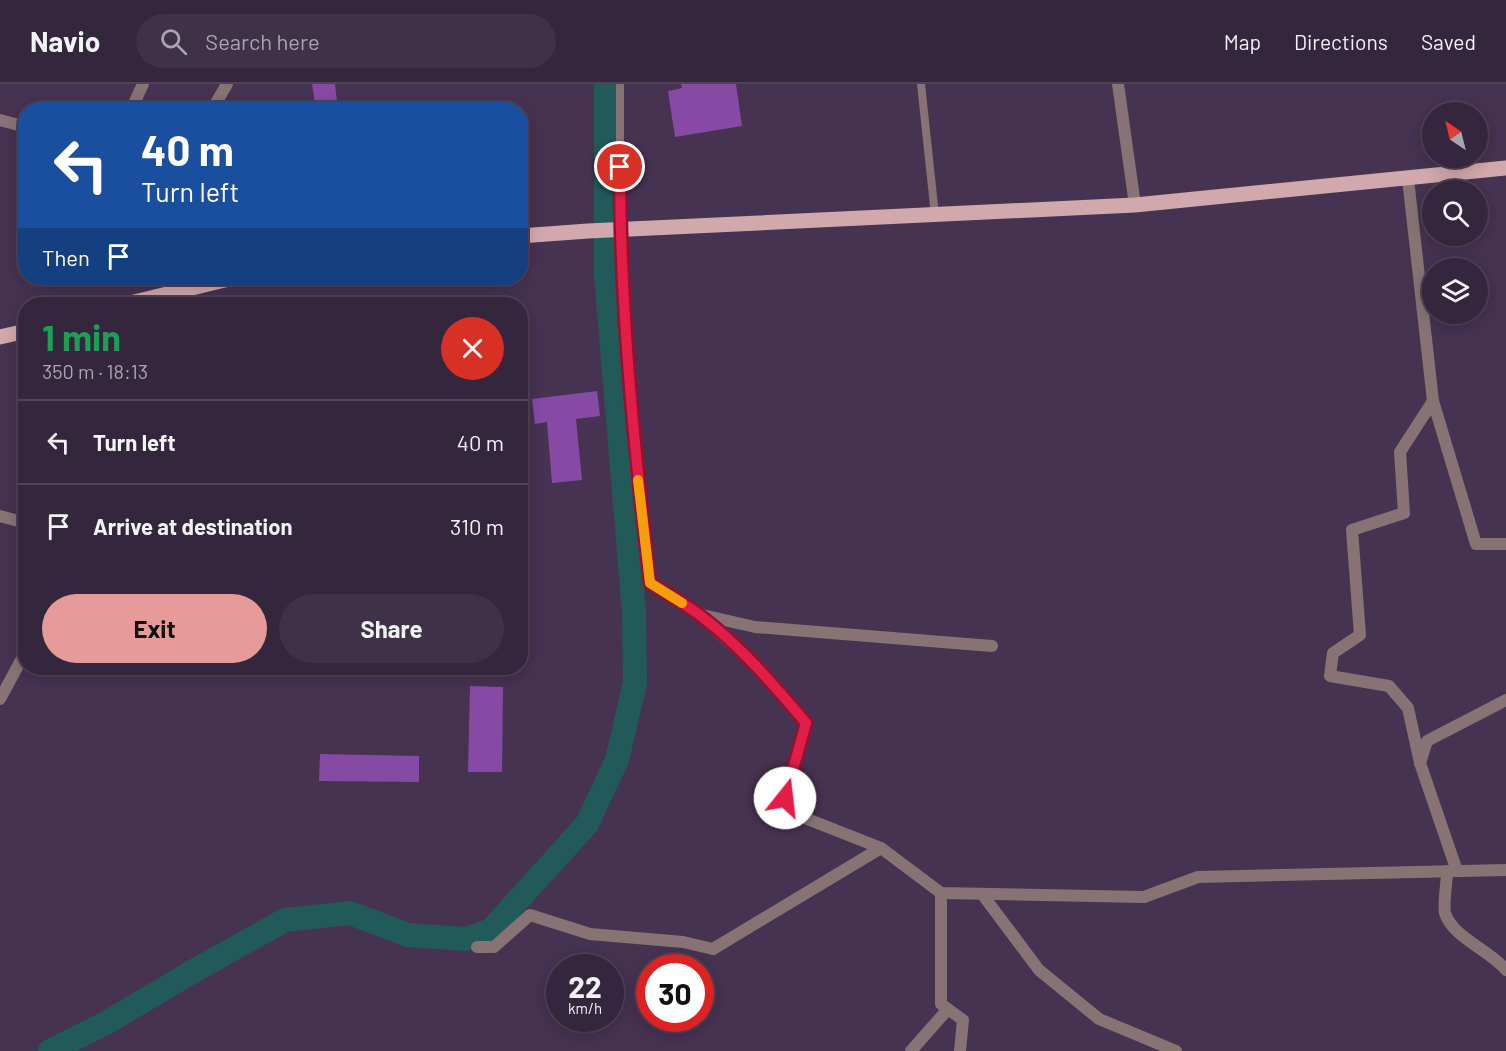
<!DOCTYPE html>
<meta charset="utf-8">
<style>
:root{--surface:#34263d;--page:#3f3248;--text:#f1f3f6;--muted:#a9a5b0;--line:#4e4357;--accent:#e69b98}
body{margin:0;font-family:Barlow,sans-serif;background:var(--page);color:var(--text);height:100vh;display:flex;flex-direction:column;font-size:22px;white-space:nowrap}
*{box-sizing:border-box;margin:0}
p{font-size:20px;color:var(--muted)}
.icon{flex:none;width:33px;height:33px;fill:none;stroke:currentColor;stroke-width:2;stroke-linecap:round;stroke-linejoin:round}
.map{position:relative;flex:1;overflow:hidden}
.drawer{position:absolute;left:18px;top:213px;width:510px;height:378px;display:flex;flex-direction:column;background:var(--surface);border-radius:24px;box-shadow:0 3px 15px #0003,0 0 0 2px var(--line)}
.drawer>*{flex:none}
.hud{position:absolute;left:18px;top:18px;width:510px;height:183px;border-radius:24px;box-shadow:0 3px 15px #0003,0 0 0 2px var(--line);background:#1a4fa0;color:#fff;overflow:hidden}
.needle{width:39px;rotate:325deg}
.controls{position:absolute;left:1422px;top:18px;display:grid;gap:12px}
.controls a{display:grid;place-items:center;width:66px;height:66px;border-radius:50%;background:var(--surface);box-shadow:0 3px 15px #0003,0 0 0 2px var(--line);font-size:30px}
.speed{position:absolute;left:546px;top:870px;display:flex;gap:12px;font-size:30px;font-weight:700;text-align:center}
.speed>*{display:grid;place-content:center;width:78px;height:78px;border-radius:50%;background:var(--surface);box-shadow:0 3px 15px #0003,0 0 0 2px var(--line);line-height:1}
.speed small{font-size:15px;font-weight:400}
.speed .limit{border:9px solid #d22;background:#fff;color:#111}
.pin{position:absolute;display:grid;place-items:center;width:51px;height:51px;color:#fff;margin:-26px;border:3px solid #fff;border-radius:50%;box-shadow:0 2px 6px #0007}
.me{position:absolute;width:66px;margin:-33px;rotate:16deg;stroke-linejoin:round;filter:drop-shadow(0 0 4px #0008)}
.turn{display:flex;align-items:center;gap:21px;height:126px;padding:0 24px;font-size:27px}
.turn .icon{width:78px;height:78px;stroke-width:2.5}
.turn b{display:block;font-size:42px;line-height:51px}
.then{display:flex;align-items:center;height:57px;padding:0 24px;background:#0003;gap:12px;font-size:22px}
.round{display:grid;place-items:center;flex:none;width:63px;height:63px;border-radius:32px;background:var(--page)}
.head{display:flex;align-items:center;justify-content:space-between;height:102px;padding:0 24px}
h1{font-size:36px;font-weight:700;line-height:45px;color:#1e9e55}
.action{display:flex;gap:12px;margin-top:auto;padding:12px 24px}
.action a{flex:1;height:69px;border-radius:36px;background:var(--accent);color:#111;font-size:24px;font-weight:700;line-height:69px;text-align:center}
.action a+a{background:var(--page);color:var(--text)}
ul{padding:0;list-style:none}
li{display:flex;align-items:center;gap:18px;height:84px;padding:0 24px;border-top:2px solid var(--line)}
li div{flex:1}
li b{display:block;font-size:22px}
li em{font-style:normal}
header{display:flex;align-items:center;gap:36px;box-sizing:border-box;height:84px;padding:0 30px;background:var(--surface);border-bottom:2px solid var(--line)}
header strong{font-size:28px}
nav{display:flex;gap:33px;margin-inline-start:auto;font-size:21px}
.search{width:420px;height:54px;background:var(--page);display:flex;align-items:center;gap:15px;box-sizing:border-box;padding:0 21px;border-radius:33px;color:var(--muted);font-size:22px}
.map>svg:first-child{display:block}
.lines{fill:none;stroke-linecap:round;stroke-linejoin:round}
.river{stroke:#215a59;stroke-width:24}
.building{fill:#864aa4}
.service{stroke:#877374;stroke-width:8}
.minor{stroke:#877374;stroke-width:12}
.tertiary{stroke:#877374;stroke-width:12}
.primary{stroke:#d1a8ab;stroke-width:15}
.route-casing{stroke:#92132f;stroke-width:15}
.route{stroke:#e11d48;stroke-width:10}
.slow{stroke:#f59e0b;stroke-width:10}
</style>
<header>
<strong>Navio</strong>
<div class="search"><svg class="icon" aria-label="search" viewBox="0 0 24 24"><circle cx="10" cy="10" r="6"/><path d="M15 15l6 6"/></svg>Search here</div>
<nav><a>Map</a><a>Directions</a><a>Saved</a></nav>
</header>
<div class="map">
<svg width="1506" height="967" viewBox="0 0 1506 967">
<rect width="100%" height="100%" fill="#463251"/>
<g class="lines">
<polyline class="river" points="50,967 106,939 192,888 285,836 350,829 408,851 466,855 491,846 587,740 617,676 635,599 634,528 606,191 606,0"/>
</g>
<g class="building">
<polygon points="312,0 335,0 338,26 316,26"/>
<polygon points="681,0 736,0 742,42 675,53 668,7 682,4"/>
<polygon points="597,307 600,332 576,335 582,396 552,399 547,338 535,340 532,315"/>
<polygon points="470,602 503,603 502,688 468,688"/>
<polygon points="320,670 419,672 419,698 319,697"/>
</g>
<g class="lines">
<g class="service">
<polyline points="620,0 620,146"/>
<polyline points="921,0 935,131"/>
</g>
<g class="minor">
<polyline points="131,26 143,0"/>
<polyline points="212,26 227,0"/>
<polyline points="0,36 26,43"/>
<polyline points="1408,95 1433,317 1400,368 1404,429 1352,446 1360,551 1333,569 1330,592 1389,602 1408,624 1420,679"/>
<polyline points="620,146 636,384 650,499 698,530 755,543 992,562"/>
<polyline points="1433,317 1476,460 1506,460"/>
<polyline points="0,432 26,439"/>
<polyline points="698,530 763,588 806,639 785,714 792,729 881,764 941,809 1144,813 1198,793 1506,786"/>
<polyline points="0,615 26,567"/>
<path d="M 1447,787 C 1447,798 1443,820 1445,829 C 1452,853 1491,867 1506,886"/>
<polyline points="1457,787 1420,679 1427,657 1506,616"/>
<polyline points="941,809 941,920 963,936 960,967"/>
<polyline points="982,810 1039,886 1099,935 1176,967"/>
<polyline points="477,863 494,863 530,831 590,850 683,858 713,865 881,764"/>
<polyline points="911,967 948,925"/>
</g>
<polyline class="tertiary" points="1118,0 1135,121"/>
<g class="primary">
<polyline points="520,152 588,147 1135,121 1506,84"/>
<polyline points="126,220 233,194"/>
<polyline points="0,253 26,247"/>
</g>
</g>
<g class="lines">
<g class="route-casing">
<path id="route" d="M 620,83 C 620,222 634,361 650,499 C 666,509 682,518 697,529 C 739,560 773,600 806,639 L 785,714"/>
</g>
<use href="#route" class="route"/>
<polyline class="slow" points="638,396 650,499 682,519"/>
</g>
</svg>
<div class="controls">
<a><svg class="needle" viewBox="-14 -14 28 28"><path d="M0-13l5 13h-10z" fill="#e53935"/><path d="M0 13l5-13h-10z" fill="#a9a5b0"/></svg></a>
<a><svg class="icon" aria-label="search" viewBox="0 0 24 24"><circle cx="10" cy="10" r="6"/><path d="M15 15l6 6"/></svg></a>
<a><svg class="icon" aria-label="layers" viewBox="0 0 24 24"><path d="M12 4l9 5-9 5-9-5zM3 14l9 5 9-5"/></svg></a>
</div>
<div class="speed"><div>22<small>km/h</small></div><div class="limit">30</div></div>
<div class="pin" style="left:620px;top:83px;background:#d93025"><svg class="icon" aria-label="arrive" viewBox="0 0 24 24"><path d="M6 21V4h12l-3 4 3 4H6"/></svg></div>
<svg class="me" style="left:785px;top:714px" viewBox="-20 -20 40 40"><circle r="19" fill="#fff"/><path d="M0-13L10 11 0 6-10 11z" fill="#e11d48"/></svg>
<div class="hud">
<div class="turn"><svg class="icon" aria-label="left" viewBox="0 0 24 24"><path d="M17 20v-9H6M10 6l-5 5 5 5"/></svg><div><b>40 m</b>Turn left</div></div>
<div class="then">Then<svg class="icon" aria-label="arrive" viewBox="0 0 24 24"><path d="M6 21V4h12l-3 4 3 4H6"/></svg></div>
</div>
<section class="drawer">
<div class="head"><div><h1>1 min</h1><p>350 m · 18:13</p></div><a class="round" style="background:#d93025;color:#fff"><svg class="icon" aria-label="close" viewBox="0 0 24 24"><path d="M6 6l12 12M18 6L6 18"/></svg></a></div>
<ul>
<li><svg class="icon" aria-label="left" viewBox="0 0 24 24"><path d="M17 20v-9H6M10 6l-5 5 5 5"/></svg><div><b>Turn left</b></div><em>40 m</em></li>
<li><svg class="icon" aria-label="arrive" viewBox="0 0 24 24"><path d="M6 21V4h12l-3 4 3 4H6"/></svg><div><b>Arrive at destination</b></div><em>310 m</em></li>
</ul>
<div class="action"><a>Exit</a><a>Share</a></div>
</section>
</div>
